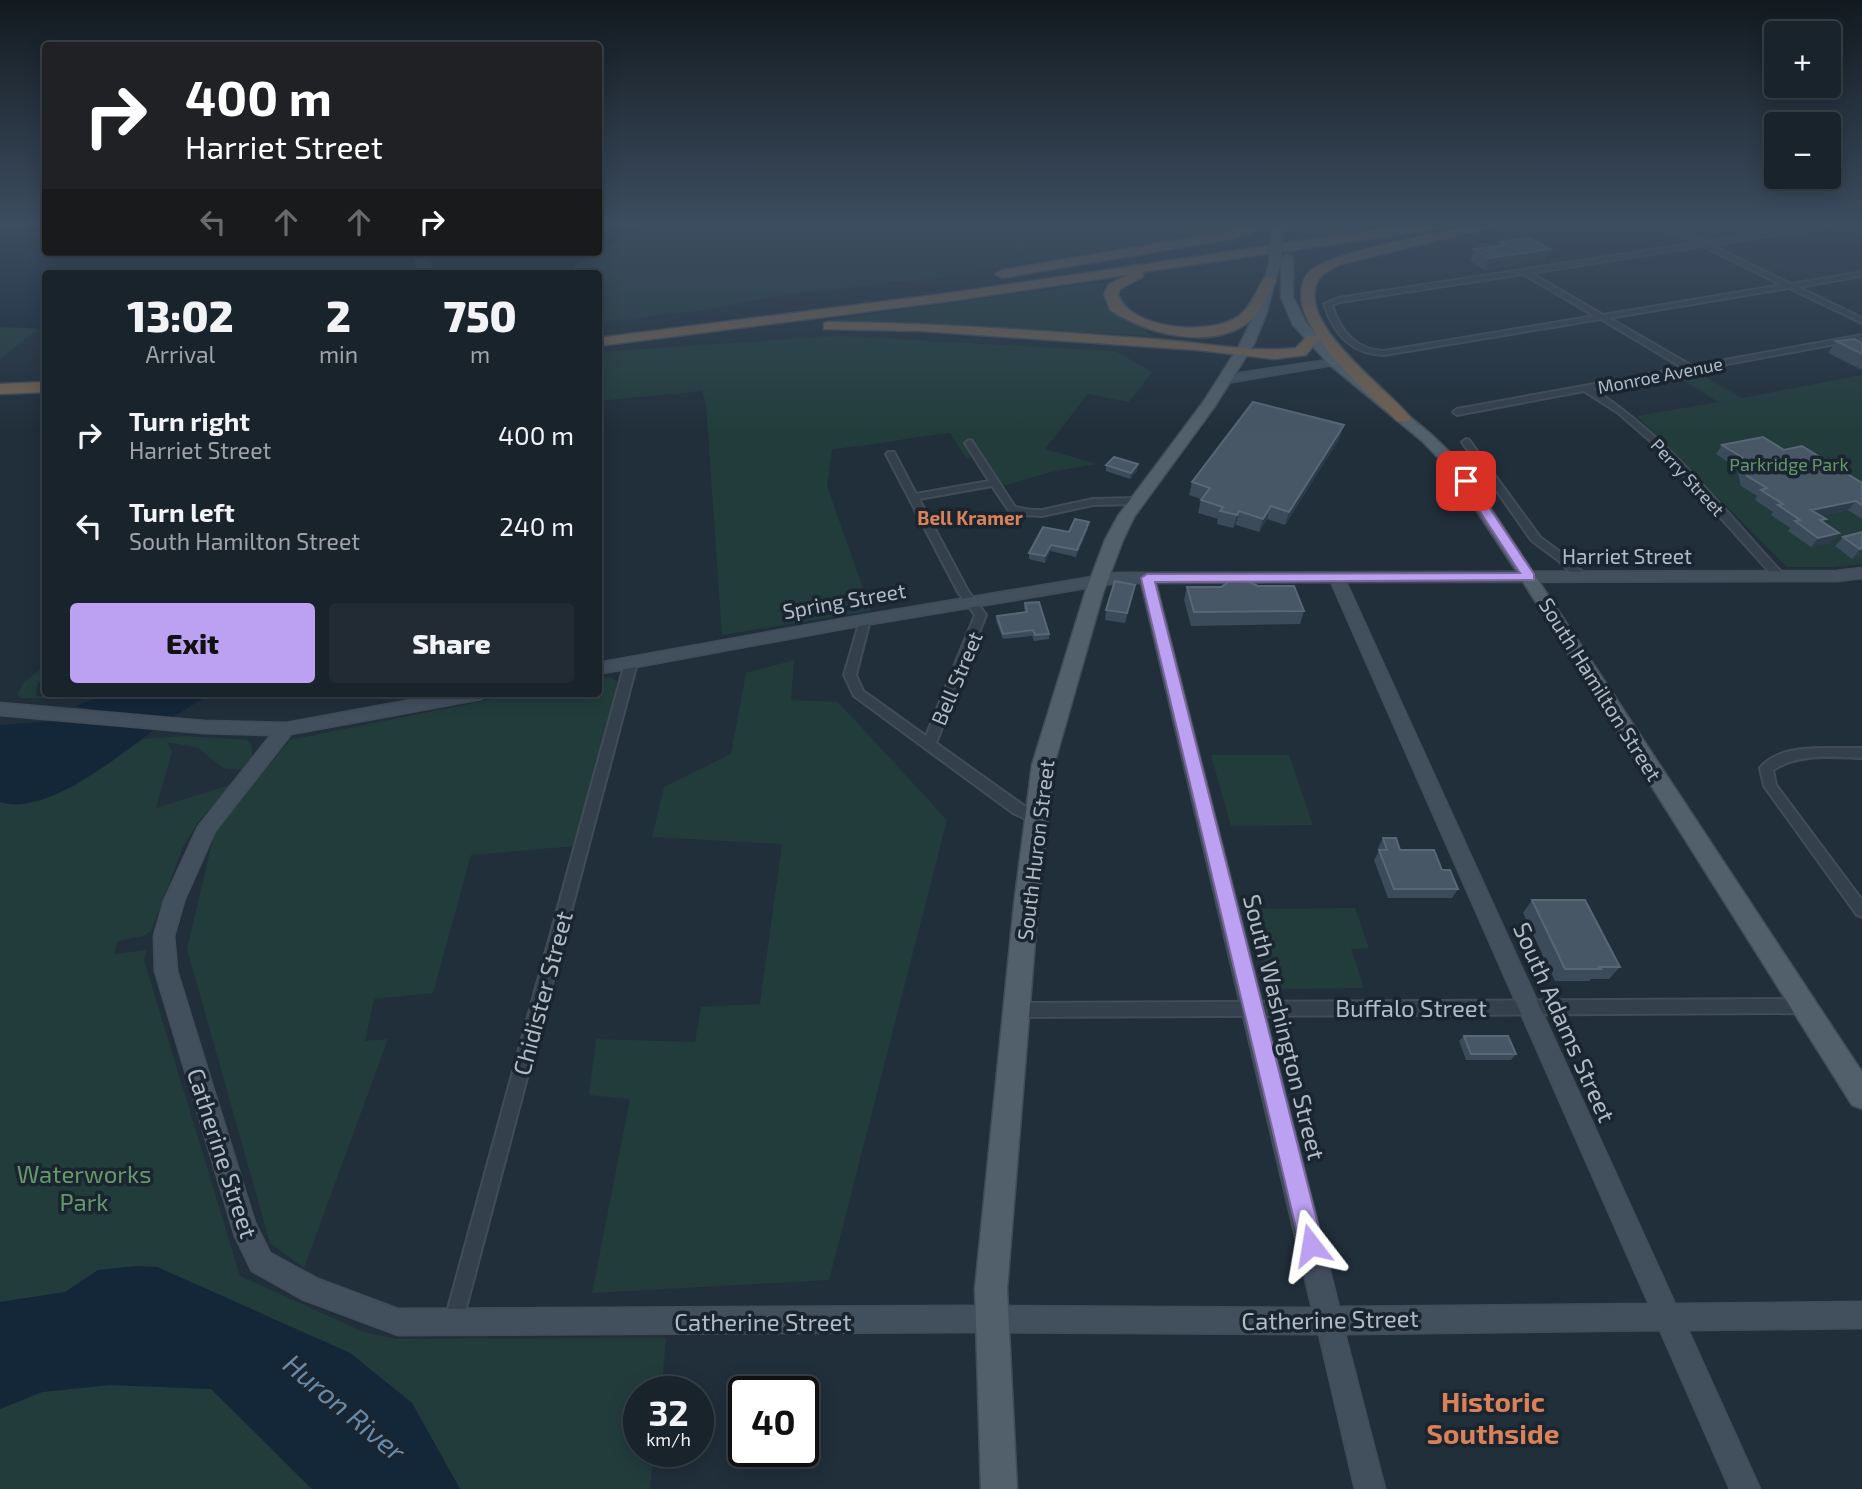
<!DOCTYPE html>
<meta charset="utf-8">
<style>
:root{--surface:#19232c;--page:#222b34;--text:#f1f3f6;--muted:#9fa4a9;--line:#374048;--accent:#bca0f2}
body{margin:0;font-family:"Exo 2",sans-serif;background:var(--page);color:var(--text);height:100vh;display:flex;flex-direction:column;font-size:26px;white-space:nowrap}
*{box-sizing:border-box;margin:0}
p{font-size:23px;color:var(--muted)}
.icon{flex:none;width:38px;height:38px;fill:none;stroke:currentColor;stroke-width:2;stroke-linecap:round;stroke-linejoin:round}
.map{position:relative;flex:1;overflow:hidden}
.drawer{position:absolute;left:42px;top:270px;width:560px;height:427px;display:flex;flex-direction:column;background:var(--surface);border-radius:7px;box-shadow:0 4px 18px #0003,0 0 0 2px var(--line)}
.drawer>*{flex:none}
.hud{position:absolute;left:42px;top:42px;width:560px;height:214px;border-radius:7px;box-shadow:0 4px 18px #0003,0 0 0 2px var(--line);background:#202124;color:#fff;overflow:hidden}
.tools{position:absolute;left:1764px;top:21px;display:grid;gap:14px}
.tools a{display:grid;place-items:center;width:77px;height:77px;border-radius:7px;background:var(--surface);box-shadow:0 4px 18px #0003,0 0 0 2px var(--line);font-size:35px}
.speed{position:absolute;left:623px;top:1376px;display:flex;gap:14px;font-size:35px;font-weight:700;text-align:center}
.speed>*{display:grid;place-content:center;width:91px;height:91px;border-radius:50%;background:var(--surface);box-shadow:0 4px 18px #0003,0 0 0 2px var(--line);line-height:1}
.speed small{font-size:18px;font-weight:400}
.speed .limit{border:4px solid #111;border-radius:10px;background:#fff;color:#111}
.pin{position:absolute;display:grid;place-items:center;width:60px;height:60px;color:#fff;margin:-30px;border-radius:14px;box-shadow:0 4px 10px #0006}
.me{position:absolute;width:77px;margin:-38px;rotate:346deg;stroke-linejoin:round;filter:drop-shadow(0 0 5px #0008)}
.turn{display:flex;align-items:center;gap:24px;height:147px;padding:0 28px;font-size:32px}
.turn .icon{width:91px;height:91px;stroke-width:2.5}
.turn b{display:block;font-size:49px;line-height:60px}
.lanes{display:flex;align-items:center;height:66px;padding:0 28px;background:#0003;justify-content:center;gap:35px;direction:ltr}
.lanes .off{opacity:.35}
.eta{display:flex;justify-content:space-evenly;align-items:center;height:119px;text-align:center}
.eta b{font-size:42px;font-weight:800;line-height:49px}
.button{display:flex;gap:14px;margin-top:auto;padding:14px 28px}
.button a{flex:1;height:80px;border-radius:7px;background:var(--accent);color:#111;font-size:28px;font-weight:800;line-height:80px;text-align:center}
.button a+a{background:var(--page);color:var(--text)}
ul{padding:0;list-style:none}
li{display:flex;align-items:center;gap:21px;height:91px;padding:0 28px}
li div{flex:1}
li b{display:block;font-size:26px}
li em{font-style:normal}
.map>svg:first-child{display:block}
.green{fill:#223c3c}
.water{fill:#142739}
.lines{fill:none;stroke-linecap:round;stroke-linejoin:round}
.street-casing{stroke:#414c57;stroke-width:4}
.secondary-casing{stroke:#414c57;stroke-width:3}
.primary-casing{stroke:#414c57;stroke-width:3}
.highway-casing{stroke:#3f4b56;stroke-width:3}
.street{fill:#34404b;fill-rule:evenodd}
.secondary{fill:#42505e;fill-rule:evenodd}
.primary{fill:#52606b;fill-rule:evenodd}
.highway{fill:#716151;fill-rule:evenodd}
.primary-bridge-casing{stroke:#414c57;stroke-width:14;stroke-linecap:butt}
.primary-bridge{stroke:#52606b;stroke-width:12}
.wall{fill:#3b4b5a}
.shaded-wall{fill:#2b3b49}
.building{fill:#475766;stroke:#586775;stroke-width:2}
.route{fill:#bca0f2;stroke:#7a689d;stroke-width:2}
.labels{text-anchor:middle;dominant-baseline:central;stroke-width:7;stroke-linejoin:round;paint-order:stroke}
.far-street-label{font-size:18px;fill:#afbbc7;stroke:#1a2530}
.far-park-label{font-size:18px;fill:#65996b;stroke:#1a2530}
.far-neighbourhood-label{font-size:19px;font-weight:bold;fill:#d98159;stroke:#1a2530}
.street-label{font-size:21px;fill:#afbbc7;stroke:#1a2530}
.near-street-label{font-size:24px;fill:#afbbc7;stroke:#1a2530}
.near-park-label{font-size:24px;fill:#65996b;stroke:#1a2530}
.near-neighbourhood-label{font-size:28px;font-weight:bold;fill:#d98159;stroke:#1a2530}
.near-water-label{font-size:28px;font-style:italic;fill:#668aa8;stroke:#1a2530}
</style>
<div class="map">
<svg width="1862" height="1489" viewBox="0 0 1862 1489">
<rect width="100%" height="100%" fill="#212f3b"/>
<g class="green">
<polygon points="599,223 1250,223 1240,228 935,278 782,295 706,310 599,322 598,273 418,273 414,258 399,252 598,252"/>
<path d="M 1102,282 L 1105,284 L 1102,291 C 1111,322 1136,317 1151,336 L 880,321 L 824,321 Z"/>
<polygon points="0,327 40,327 0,359"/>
<path d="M 837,336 L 1115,351 L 1152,372 L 1129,402 L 1088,394 L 1045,449 L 1097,464 L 1051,472 L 1002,486 L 981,456 L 966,458 L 950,433 C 910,437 872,446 832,449 L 827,486 L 871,611 L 722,635 L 706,405 L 702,391 L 599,401 L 598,352 Z"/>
<polygon points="1698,373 1742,398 1862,375 1862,564 1834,567 1787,567 1637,416 1718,402 1677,376"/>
<polygon points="794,660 791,700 838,702 947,820 829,1280 592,1293 630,1099 589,1095 596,1039 695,1042 701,1007 760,1004 782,844 652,837 664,787 731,754 746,673"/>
<polygon points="45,666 45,677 37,685 36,696 64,697 85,695 86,699 21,698 17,694 24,682"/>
<polygon points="610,676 620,684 576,846 471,855 433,993 374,999 365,1041 388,1039 304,1268 270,1243 187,949 215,830 290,740 523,693 598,693 599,678"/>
<polygon points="185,736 247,740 252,746 252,758 240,770 223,768 198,748 167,742 172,752 156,808 230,785 197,824 183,847 151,931 143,936 118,941 114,954 147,950 144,960 240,1276 364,1332 396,1339 666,1338 661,1391 639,1391 639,1451 654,1451 650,1489 460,1489 412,1403 350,1353 157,1267 98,1270 65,1292 0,1302 0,802 7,804 70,788 143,739"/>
<polygon points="1211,755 1289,755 1313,825 1231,826"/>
<polygon points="1355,908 1369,948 1351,949 1364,988 1272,989 1250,909"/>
<polygon points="110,1385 211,1389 312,1489 0,1489 0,1409 42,1392"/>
</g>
<g class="water">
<polygon points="0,223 45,223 46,252 399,252 414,258 418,273 46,273 45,329 0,327"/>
<polygon points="599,223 694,223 633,233 598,252"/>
<polygon points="424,252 598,252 575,265 569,273 433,273 430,258"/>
<path d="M 109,693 L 213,693 C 196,703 178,713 162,724 C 126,750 47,818 0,802 L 0,725 L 121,716 L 76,706 Z"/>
<polygon points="136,1266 157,1267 350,1353 412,1403 460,1489 312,1489 211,1389 110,1385 42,1392 0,1409 0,1302 65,1292 98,1270"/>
</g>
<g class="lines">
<g class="street-casing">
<g id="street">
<path d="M 1658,223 L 1667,223 L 1705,242 L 1827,223 L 1845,223 L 1711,245 L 1791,284 L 1862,272 L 1862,276 L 1798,287 L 1862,318 L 1862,323 L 1789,288 L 1609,318 L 1692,366 L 1862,335 L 1862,339 L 1593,389 C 1668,437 1723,509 1783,574 L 1783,578 L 1775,578 L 1655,445 L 1617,412 L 1584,391 L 1457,415 L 1453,412 L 1457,409 L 1683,368 L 1601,319 L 1384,355 C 1351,354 1334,334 1324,304 L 1338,298 L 1697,243 ZM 1703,246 L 1782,285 L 1603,315 L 1531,273 ZM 1523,274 L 1595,316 L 1384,351 C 1356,350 1340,331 1332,305 L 1340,302 Z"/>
<polygon points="1466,439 1469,440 1540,537 1567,557 1584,574 1584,578 1576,578 1559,561 1532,541 1462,442"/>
<polygon points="969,440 972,441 1015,507 1032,510 1042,510 1093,499 1137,498 1142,501 1137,504 1093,505 1042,516 1022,515 1009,511 992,486 919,499 968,591 986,615 936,743 1023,805 1042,815 1044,819 1042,823 1037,824 1013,813 854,696 844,675 860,620 861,618 869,618 870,620 856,675 863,691 926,736 975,615 958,592 886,454 888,452 894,452 916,494 989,481 965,443"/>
<polygon points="631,659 637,663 462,1323 460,1330 453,1332 446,1330 444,1323 625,663"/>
<path d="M 1825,748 L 1862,748 L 1862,758 C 1832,757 1799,753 1773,770 L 1776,785 L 1862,900 L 1862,917 L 1857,915 L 1764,786 L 1760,768 C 1774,750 1803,748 1825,748 Z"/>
<polygon points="1804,999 1809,1001 1812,1006 1809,1011 1804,1013 1017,1017 1012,1015 1009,1010 1012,1005 1017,1003"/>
</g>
</g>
<g class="secondary-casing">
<g id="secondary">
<polygon points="1335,359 1341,362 1339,364 1226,383 1220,379 1226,375"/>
<path d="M 1862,568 L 1862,578 L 1837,581 L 1346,582 L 1675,1304 L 1862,1302 L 1862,1328 L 1688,1330 L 1760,1489 L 1730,1489 L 1660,1330 L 1345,1334 L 1385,1489 L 1355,1489 L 1319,1334 L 966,1332 L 398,1335 L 302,1299 L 252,1271 L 235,1236 L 155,971 L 154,936 L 164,901 L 198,827 L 271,735 L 204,733 L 0,715 L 0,703 L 204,721 L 286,723 L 449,693 L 489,693 L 481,699 L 291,734 L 215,831 L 184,901 L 174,936 L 177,971 L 255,1223 L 270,1253 L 318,1279 L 398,1309 L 966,1306 L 1312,1308 L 1141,583 L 1116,583 L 847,628 L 598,674 L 598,663 L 847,618 L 1116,573 L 1837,571 ZM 1331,582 L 1649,1304 L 1339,1307 L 1156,583 Z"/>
</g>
</g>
<g class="primary-casing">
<g id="primary">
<polygon points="1282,223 1294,223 1294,229 1284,231"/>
<polygon points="1287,254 1293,258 1293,297 1306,323 1340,359 1432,435 1461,463 1862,1072 1862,1109 1852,1105 1520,577 1449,469 1422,441 1330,365 1293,325 1281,297 1281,258"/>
<polygon points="1271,257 1281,260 1266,315 1254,344 1215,406 1134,517 1123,540 1103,593 1054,765 1038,905 1007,1289 1017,1489 981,1489 975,1289 1014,905 1032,765 1085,593 1105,540 1118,516 1204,401 1240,344 1254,315"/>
</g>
</g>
<g class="highway-casing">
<g id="highway">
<polygon points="1250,223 1265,223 1251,234 1225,240 1002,278 995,274 1002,270 1225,232 1243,228"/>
<path d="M 1423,223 L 1456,223 L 1450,227 L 1143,272 L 1143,277 L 1120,289 L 1118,294 C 1129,330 1213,337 1240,315 C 1251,306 1257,290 1264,278 L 1274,278 L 1276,281 C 1268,294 1261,312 1249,322 C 1210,351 1147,334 1110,310 L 1104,294 L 1109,284 L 1127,275 L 950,301 L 598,346 L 598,338 L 950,293 Z"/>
<path d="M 1486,223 L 1509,223 L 1341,264 C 1335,268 1323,272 1319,279 C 1292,322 1389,389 1411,418 L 1409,421 L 1397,421 C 1366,390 1325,358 1306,316 C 1300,303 1298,282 1310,271 C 1335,250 1448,232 1486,223 Z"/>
<path d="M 829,322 C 937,323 1045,331 1153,339 C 1200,342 1250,353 1296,348 L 1307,336 L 1317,336 L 1319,339 L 1306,355 L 1275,359 L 1197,350 L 922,331 L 824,329 L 824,323 Z"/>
<polygon points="46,382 46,392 0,394 0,384"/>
</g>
</g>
<use href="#street" class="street"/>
<use href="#secondary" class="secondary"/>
<use href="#primary" class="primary"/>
<use href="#highway" class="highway"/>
<g class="primary-bridge-casing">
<polyline id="primary-bridge" points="1275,260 1278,230"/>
</g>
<use href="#primary-bridge" class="primary-bridge"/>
</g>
<g class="wall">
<polygon points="1568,223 1640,223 1639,226 1583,232"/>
<polygon points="1501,242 1545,260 1485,270 1470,261 1474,249 1499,246"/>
<polygon points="1836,341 1862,343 1862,370 1828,353"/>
<polygon points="1340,438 1285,525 1267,519 1259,532 1236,525 1233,528 1217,524 1218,519 1198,513 1201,499 1189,495 1192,482"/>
<polygon points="1722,445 1784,450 1862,483 1862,519 1848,510 1821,516 1826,519 1823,522 1831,543 1811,547 1788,531 1790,528 1771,515 1773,512 1755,500 1757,496 1741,486 1737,468 1716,454"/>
<polygon points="1106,465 1137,471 1130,479 1106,471"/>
<polygon points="1088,529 1076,557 1050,551 1045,563 1029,559 1029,553 1069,532"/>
<polygon points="1862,532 1862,556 1852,559 1835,546 1843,537"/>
<polygon points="1258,586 1304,611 1300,624 1191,626 1184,600 1187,587"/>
<polygon points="1133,595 1125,623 1105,620 1106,610"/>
<polygon points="1025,603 1049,634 1049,639 1034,641 1032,636 1003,639 996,621 997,616 1025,612 1024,608"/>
<polygon points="1383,838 1400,850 1442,870 1458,889 1452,898 1388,898 1374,860 1379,851 1378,848"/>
<polygon points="1532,900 1620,967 1609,979 1591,979 1589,981 1555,981 1523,913"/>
<polygon points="1464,1036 1516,1054 1511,1060 1466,1060 1459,1041"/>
</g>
<g class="shaded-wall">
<polygon points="1592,223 1640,223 1639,226 1583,232 1587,224"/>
<polygon points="1550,249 1545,260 1485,270 1489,258"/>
<polygon points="1344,425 1340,438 1285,525 1289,512"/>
<polygon points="1138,464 1137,471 1130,479 1131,473"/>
<polygon points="1856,501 1848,510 1804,520 1811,510"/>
<polygon points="1271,506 1267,519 1259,532 1263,519"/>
<polygon points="1239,511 1236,525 1233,528 1237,515"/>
<polygon points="1089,522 1088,529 1076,557 1077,550"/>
<polygon points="1839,533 1831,543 1811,547 1818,538"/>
<polygon points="1051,545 1050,551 1045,563 1045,556"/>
<polygon points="1862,548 1862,556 1852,559 1860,549"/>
</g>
<g class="building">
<polygon points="1529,238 1550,249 1489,258 1474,249 1506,245 1501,242"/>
<polygon points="1854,339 1862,343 1862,354 1836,341"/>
<polygon points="1253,402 1344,425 1289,512 1271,506 1263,519 1239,511 1237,515 1220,511 1223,507 1201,500 1210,488 1192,482"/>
<polygon points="1763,437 1784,450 1802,446 1862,483 1862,505 1856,501 1811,510 1826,519 1820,520 1839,533 1818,538 1795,521 1800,520 1778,505 1783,504 1761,490 1767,488 1747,476 1743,458 1722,445"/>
<polygon points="1114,457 1138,464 1131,473 1106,465"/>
<polygon points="1075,519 1089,522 1077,550 1051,545 1045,556 1029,553 1043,527 1069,532"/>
<polygon points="1862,532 1862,548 1860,549 1843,537"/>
<polygon points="1243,579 1258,586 1294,586 1304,611 1194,612 1187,587 1221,587 1231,580"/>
<polygon points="1115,581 1135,585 1127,613 1106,610"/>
<polygon points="1039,602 1049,634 1035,635 1033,630 1003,634 997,616 1027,612 1025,603"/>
<polygon points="1383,838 1396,838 1400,850 1434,850 1442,870 1450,870 1458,889 1394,889 1379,850 1387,850"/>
<polygon points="1532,900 1585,900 1620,967 1599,967 1601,969 1565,969"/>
<polygon points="1464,1036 1508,1036 1516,1054 1471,1054"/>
</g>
<linearGradient id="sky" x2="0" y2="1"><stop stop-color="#121a20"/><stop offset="0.52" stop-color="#3d4d60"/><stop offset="1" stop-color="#3d4d60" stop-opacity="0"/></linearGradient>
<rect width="1862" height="432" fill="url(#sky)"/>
<polygon class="route" points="1466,478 1470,479 1534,574 1534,580 1155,582 1323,1245 1319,1253 1311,1256 1303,1253 1300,1245 1141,578 1147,574 1520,573 1460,481"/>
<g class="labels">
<g class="far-street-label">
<text transform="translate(1660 375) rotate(-11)">Monroe Avenue</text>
<text transform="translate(1688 477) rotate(47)">Perry Street</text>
</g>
<g class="far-park-label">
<text x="1789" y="464">Parkridge Park</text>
</g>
<g class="far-neighbourhood-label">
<text x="970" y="517">Bell Kramer</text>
</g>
<g class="street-label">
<text x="1627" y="555">Harriet Street</text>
<text transform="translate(844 600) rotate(-10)">Spring Street</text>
<text transform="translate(956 678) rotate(-67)">Bell Street</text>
<text transform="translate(1601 689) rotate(58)">South Hamilton Street</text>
<text transform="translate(1035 850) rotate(-83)">South Huron Street</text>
</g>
<g class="near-street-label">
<text transform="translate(542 993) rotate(-75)">Chidister Street</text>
<text x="1411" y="1007">Buffalo Street</text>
<text transform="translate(1565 1022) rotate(66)">South Adams Street</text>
<text transform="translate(1285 1027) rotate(76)">South Washington Street</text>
<text transform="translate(223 1153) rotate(72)">Catherine Street</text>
<text transform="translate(1330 1319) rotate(-1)">Catherine Street</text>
<text x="763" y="1321">Catherine Street</text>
</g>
<g class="near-park-label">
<text x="84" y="1173">Waterworks<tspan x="84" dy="28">Park</tspan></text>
</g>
<g class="near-neighbourhood-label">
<text x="1493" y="1401">Historic<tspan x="1493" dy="32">Southside</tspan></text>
</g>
<g class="near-water-label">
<text transform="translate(345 1407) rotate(40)">Huron River</text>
</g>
</g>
</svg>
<div class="tools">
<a>+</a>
<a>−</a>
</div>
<div class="speed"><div>32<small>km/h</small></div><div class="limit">40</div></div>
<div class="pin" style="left:1466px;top:481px;background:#d93025"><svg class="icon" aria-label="arrive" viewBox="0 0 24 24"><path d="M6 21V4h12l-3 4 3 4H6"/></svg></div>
<svg class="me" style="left:1311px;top:1245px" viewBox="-20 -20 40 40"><path d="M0-17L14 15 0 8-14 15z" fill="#bca0f2" stroke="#fff" stroke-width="4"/></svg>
<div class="hud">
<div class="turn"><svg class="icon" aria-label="right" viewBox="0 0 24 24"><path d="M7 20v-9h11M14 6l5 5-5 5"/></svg><div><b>400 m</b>Harriet Street</div></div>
<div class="lanes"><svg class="icon off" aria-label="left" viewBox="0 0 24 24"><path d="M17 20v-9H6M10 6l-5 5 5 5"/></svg><svg class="icon off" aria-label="ahead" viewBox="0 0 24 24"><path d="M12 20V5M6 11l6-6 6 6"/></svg><svg class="icon off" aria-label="ahead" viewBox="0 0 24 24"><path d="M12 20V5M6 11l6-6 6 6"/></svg><svg class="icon" aria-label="right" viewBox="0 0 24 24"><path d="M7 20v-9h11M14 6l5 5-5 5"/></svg></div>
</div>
<section class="drawer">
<div class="eta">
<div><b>13:02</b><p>Arrival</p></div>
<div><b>2</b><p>min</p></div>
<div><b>750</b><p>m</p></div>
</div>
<ul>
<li><svg class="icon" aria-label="right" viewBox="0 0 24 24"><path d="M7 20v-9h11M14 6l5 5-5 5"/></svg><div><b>Turn right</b><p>Harriet Street</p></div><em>400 m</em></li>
<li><svg class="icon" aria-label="left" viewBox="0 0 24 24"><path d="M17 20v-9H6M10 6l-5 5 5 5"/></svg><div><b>Turn left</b><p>South Hamilton Street</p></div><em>240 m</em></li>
</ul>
<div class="button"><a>Exit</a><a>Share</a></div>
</section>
</div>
